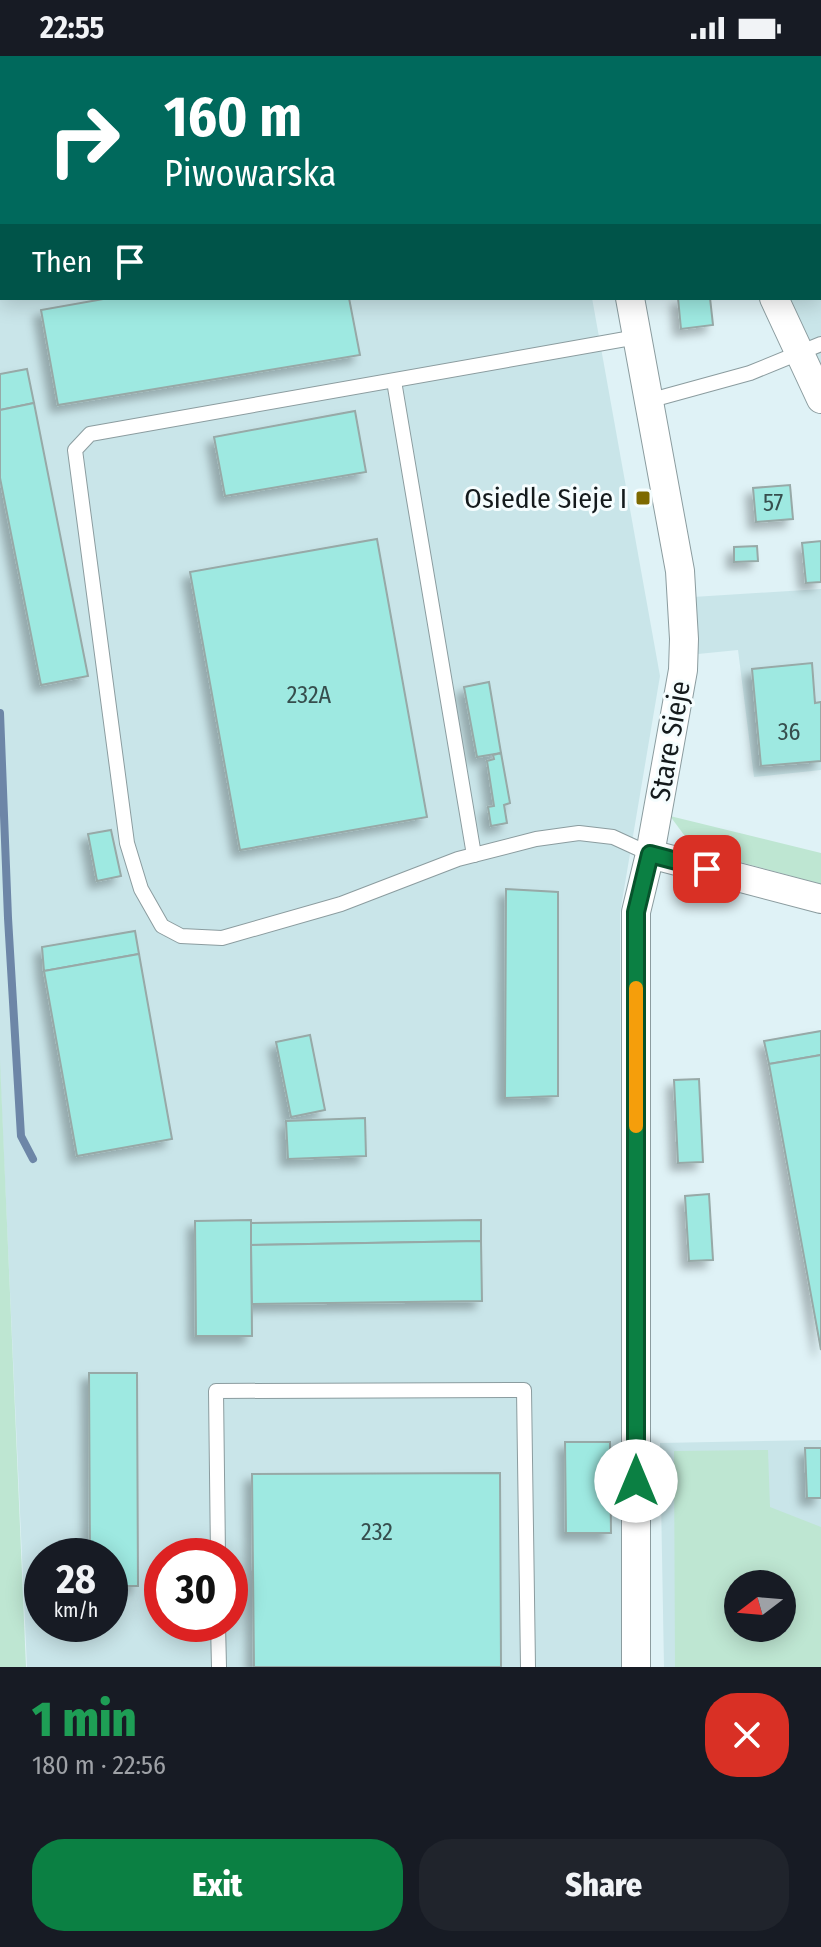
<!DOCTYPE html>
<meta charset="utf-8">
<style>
:root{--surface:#171b24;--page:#20242c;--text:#f1f3f6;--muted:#9ea1a6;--accent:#0b8043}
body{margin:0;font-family:"Fira Sans Condensed",sans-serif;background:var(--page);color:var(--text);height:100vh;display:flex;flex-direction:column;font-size:30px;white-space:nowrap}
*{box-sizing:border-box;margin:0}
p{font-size:26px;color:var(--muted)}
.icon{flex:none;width:44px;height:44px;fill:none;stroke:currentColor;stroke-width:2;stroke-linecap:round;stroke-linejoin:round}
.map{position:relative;height:1611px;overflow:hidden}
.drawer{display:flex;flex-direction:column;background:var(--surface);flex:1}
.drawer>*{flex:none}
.guide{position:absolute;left:0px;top:0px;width:822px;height:244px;box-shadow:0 4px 20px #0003;background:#00695c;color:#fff;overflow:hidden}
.needle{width:52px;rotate:254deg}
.buttons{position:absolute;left:724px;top:1514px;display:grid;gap:16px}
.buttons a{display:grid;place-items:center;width:72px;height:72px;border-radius:50%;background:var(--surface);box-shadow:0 4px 20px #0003;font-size:40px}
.speed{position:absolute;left:24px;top:1482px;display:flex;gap:16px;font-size:40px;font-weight:700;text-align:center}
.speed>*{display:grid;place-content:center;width:104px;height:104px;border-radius:50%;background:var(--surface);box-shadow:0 4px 20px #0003;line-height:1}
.speed small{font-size:20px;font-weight:400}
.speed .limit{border:12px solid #d22;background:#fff;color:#111}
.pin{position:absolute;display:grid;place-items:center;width:68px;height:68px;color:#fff;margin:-34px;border-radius:16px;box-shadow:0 4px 12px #0006}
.me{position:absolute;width:88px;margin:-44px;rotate:0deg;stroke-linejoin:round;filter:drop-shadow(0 0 6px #0008)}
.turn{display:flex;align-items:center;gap:28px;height:168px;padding:0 32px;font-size:36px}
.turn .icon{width:104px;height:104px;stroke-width:2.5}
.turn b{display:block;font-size:56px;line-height:68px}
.then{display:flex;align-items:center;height:76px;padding:0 32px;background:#0003;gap:16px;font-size:30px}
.round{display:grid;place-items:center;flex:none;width:84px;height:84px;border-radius:32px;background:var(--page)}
.overview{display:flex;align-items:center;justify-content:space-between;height:136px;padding:0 32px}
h1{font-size:48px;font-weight:800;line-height:60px;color:#1e9e55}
.action{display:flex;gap:16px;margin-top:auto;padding:16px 32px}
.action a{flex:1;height:92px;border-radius:32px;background:var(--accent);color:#fff;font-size:32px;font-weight:800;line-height:92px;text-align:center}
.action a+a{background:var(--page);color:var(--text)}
.status{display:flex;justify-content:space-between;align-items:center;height:56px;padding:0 40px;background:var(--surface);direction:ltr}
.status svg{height:22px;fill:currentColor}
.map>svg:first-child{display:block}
.built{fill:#c9e5e9;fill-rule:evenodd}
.green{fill:#bee6d2;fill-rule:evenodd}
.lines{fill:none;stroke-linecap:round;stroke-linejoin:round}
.stream{stroke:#6d86a7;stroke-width:8}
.building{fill:#9ee9e1;stroke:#97a9a7;stroke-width:2;filter:url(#shadow)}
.lane-casing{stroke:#8b9c9f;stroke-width:16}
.street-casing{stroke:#8b9c9f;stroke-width:30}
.lane{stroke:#fff;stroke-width:14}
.street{stroke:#fff;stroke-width:28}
.route-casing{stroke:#07532c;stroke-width:20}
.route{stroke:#0b8043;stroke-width:14}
.slow{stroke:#f59e0b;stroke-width:14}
.poi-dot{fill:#7d6900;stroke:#f5fdfe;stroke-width:3}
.labels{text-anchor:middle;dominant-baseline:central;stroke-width:6;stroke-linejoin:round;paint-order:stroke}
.number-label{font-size:24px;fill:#364e4d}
.poi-label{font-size:28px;fill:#141a1c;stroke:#f5fdfe;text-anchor:end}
.street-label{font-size:28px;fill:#141a1c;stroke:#f5fdfe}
</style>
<div class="status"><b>22:55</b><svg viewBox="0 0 49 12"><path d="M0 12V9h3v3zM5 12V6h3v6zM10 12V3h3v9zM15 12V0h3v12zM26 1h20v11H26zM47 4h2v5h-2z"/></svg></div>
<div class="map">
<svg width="821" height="1611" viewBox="0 0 821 1611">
<defs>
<filter id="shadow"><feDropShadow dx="-7" dy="7" stdDeviation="4" flood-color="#0004"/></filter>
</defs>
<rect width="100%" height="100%" fill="#dff2f6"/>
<g class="built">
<path d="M 0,44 L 2,44 L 2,242 L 592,242 L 660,620 L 620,857 L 623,1611 L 27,1611 L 0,1015 ZM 42,1500 L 110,1500 L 110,1568 L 42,1568 ZM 162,1500 L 230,1500 L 230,1568 L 162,1568 Z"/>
<polygon points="821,180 821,352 771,242 820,242"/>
<polygon points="821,533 821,714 754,721 738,594 698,598 693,541"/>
<path d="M 821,1384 L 821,1611 L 664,1611 L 660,1387 ZM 738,1528 L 782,1528 L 782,1572 L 738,1572 Z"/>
</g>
<g class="green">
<polygon points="670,760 821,797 821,828 707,797 690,787"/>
<polygon points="0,1004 26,1611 0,1611"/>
<path d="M 768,1394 L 770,1451 L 821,1471 L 821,1611 L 675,1611 L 674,1395 ZM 782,1528 L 782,1572 L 738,1572 L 738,1528 Z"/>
</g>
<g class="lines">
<polyline class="stream" points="0,657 8,862 21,1080 33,1103"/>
</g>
<g class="building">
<polygon points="109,242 349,242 360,299 58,349 41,254"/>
<polygon points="678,242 710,242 713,269 681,273"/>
<polygon points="27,313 34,347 0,354 0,318"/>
<polygon points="34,347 88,620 41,629 0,422 0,354"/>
<polygon points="355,355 366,416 225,440 214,381"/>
<polygon points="790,429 793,463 756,466 753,432"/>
<polygon points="377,483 427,761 240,794 190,516"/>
<polygon points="821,485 821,526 806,527 802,487"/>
<polygon points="757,490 758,505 734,506 734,491"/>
<polygon points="812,607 815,647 821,646 821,705 761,710 752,613"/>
<polygon points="489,626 501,697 477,701 464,631"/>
<polygon points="501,697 510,747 504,749 507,767 491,770 488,751 494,750 487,705 494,703 493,699"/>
<polygon points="111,774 121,820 97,825 88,778"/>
<polygon points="506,833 558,836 558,1040 505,1042"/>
<polygon points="135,875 139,898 44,915 42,891"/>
<polygon points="139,898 172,1083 77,1100 44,915"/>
<polygon points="821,975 821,999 769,1008 764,985"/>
<polygon points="310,979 325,1054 291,1061 276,986"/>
<polygon points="821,999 821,1294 769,1008"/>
<polygon points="699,1023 703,1106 678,1107 674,1024"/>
<polygon points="365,1062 366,1100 288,1103 286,1065"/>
<polygon points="709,1138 713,1204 689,1205 685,1140"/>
<polygon points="251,1164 252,1280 196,1280 195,1165"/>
<polygon points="481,1164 481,1185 251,1189 251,1167"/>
<polygon points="481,1185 482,1245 252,1248 251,1189"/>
<polygon points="89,1317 137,1317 138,1530 110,1530 110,1500 90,1500"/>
<polygon points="565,1386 610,1386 611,1477 566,1477"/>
<polygon points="805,1392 821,1392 821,1442 807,1442"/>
<polygon points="500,1417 501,1611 254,1611 252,1418"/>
</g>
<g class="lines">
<g class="lane-casing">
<g id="lane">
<polyline points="637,281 90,378 75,394 127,787 141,833 162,870 181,880 222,882 341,848 458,803 536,783 579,777 613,781 650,798"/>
<polyline points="394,325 474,799"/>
<polyline points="648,345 750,317 821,288"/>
<polyline points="218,1500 216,1335 524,1334 528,1611"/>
<polyline points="218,1568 219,1611"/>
</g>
</g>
<g class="street-casing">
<g id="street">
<polyline points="254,0 260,2"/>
<polyline points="528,0 529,2"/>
<polyline points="665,0 666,2"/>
<polyline points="345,2 367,0"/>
<polyline points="630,242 680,515 684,583 683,614 650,798 636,856 636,1611"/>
<polyline points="774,242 821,343"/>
<polyline points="650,798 821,843"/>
</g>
</g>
<use href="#lane" class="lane"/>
<use href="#street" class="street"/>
</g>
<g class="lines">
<g class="route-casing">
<polyline id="route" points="636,1425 636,856 650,798 707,813"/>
</g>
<use href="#route" class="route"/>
<polyline class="slow" points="636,1070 636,932"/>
</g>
<rect class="poi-dot" x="635" y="434" width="16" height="16" rx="4"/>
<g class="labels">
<g class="number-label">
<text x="773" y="447">57</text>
<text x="309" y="639">232A</text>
<text x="789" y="676">36</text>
<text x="377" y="1476">232</text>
</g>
<g class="poi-label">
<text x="627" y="442">Osiedle Sieje I</text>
</g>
<g class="street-label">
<text transform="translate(670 685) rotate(-80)">Stare Sieje</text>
</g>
</g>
</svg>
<div class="buttons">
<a><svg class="needle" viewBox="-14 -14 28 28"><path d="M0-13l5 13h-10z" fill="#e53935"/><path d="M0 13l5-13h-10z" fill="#9ea1a6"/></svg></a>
</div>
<div class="speed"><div>28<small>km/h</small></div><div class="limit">30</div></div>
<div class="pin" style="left:707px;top:813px;background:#d93025"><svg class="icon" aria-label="arrive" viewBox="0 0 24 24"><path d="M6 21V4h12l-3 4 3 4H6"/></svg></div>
<svg class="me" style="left:636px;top:1425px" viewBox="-20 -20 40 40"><circle r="19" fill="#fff"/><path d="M0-13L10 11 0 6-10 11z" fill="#0b8043"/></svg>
<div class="guide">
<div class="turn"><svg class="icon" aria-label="right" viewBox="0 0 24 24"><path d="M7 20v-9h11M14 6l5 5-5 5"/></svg><div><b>160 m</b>Piwowarska</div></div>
<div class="then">Then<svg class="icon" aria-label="arrive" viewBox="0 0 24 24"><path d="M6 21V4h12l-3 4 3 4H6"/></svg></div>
</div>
</div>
<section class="drawer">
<div class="overview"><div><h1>1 min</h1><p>180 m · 22:56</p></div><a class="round" style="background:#d93025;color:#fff"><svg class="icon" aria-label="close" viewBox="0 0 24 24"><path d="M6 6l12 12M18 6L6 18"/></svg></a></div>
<div class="action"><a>Exit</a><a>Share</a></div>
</section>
